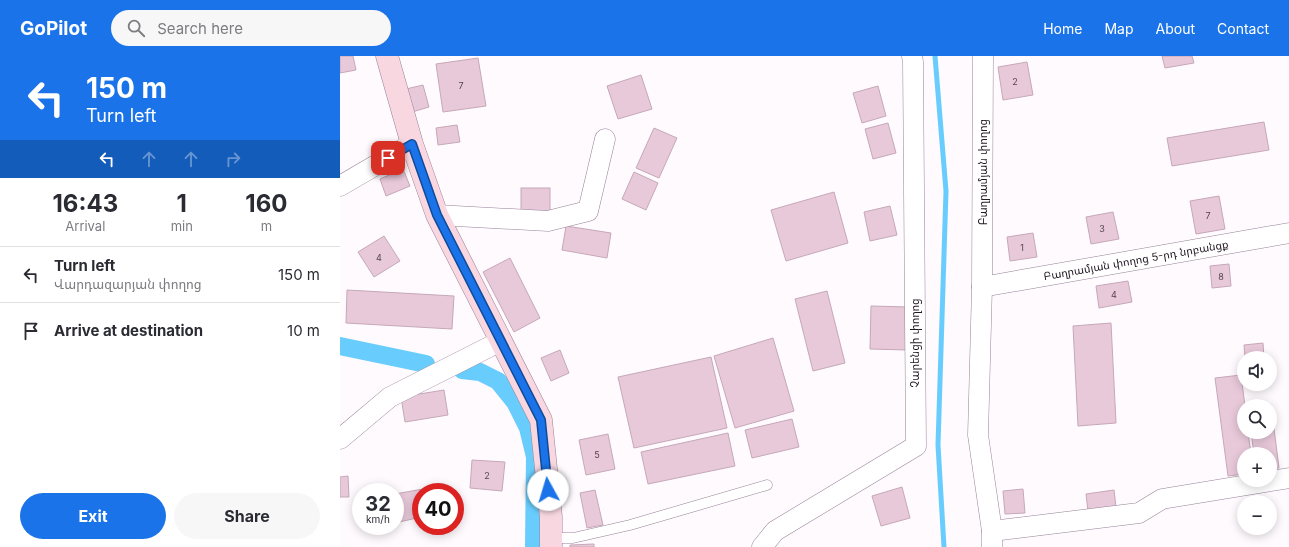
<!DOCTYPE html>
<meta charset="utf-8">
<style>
:root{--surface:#fff;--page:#f7f7f7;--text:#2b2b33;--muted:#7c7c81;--line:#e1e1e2;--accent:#1a73e8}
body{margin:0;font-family:Inter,"Noto Sans Armenian",sans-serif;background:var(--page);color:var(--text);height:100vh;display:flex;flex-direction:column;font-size:15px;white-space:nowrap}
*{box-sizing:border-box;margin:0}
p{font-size:13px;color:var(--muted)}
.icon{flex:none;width:22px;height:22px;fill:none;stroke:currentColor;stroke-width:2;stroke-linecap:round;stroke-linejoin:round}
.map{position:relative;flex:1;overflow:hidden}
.details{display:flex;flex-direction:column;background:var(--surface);width:340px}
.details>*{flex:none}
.hud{background:#1a73e8;color:#fff;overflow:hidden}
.fabs{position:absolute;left:897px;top:295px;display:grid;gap:8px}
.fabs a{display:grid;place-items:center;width:40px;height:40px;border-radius:50%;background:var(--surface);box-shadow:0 2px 10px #0003;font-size:20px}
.speed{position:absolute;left:12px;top:427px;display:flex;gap:8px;font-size:20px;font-weight:700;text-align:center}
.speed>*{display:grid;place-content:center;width:52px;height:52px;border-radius:50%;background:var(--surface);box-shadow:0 2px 10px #0003;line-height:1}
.speed small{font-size:10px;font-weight:400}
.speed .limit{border:6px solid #d22;background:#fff;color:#111}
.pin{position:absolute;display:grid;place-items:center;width:34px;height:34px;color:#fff;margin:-17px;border-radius:8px;box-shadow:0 2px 6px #0006}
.me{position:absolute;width:44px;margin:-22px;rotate:354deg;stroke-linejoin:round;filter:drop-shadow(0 0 3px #0008)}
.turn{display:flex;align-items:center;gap:14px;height:84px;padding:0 20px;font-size:18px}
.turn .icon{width:52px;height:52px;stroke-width:2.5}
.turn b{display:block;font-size:28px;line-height:34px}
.lanes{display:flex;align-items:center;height:38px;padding:0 20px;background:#0003;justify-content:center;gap:20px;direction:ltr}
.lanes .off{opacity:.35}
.eta{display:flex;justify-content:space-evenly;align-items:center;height:68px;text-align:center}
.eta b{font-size:24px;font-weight:700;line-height:28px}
.button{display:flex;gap:8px;margin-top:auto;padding:8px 20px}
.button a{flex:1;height:46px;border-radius:24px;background:var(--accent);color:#fff;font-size:16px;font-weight:700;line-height:46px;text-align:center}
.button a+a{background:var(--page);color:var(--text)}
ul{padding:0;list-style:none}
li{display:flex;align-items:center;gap:12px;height:56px;padding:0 20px;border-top:1px solid var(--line)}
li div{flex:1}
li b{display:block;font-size:15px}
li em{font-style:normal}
header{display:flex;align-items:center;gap:24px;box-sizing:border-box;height:56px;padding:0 20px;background:var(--accent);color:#fff}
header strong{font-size:19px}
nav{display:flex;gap:22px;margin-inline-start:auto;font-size:14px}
.search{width:280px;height:36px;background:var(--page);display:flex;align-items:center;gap:10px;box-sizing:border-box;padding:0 14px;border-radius:22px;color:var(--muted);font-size:15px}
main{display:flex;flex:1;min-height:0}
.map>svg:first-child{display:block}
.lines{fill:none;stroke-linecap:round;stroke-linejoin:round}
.stream{stroke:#68cdfd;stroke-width:5}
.canal{stroke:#68cdfd;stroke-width:18}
.building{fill:#e8c9da;stroke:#c6a8b8}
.lane-casing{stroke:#978298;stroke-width:11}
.street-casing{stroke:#978298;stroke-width:21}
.secondary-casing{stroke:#978298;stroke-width:23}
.lane{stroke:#fff;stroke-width:10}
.street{stroke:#fff;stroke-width:20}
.secondary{stroke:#f8d7e1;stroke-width:22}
.route-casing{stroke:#114b97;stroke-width:10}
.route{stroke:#1a73e8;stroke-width:7}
.labels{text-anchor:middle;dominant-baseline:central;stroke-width:3;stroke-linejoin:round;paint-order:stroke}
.number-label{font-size:9px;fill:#53454f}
.street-label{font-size:11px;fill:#211921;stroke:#fff}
</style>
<header>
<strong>GoPilot</strong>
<div class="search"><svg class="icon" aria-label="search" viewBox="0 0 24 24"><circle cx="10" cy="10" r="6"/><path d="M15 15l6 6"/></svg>Search here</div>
<nav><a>Home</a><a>Map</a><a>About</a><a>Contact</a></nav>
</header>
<main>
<section class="details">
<div class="hud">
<div class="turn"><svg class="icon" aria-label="left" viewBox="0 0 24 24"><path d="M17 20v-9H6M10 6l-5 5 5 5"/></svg><div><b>150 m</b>Turn left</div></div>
<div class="lanes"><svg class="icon" aria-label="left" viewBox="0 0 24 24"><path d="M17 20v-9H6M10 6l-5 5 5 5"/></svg><svg class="icon off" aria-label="ahead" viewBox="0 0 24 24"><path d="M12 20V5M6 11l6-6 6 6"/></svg><svg class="icon off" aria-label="ahead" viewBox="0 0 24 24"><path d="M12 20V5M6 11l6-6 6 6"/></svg><svg class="icon off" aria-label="right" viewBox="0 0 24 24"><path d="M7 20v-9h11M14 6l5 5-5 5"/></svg></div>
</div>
<div class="eta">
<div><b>16:43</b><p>Arrival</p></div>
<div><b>1</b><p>min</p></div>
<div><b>160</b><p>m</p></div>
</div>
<ul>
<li><svg class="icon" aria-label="left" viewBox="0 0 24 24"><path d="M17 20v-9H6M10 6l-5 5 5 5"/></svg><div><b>Turn left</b><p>Վարդազարյան փողոց</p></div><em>150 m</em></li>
<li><svg class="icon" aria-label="arrive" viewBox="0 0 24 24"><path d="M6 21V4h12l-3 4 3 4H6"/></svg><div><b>Arrive at destination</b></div><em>10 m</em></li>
</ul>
<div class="button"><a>Exit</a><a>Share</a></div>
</section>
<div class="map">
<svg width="949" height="491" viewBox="0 0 949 491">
<rect width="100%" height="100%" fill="#fefafe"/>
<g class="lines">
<polyline class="stream" points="595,0 606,135 598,389 604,491"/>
<g class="canal">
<polyline points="0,290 86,308"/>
<polyline points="122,314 140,316 158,325 175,346 188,372 195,401 194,491"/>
</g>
</g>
<g class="building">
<polygon points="0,0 13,0 16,14 0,17"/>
<polygon points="822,0 852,0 854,7 825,12"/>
<polygon points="138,2 146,50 103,56 96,8"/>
<polygon points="687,6 693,39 663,44 658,11"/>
<polygon points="301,19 312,53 278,63 267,30"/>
<polygon points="83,29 89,51 72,56 66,33"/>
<polygon points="538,30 546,60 522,67 513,37"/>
<polygon points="924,66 929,94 832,110 827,82"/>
<polygon points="548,67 556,97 533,103 525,73"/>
<polygon points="117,69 120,86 98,89 96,72"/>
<polygon points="314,72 337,82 319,122 296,112"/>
<polygon points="63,113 70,130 46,140 40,123"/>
<polygon points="294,116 318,127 306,154 282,143"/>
<rect x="181" y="132" width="29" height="23"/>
<polygon points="494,136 508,187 446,205 431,154"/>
<polygon points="879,140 885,173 856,178 850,145"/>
<polygon points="550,150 557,179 530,185 524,156"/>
<polygon points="773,156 779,183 751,188 746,161"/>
<polygon points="226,170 271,177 267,202 222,194"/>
<polygon points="693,177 697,201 670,205 667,181"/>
<polygon points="44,180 60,205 34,221 18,196"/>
<polygon points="170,202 200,262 174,276 143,216"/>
<polygon points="889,208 891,230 872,232 870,210"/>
<polygon points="788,225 792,246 759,252 756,230"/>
<polygon points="7,234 114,240 112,273 6,267"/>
<polygon points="487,235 505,307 473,315 455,243"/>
<polygon points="531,250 569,251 567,294 530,293"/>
<polygon points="771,267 776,367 738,370 733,270"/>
<polygon points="433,282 454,355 395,372 374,300"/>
<polygon points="923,287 924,302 905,302 904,289"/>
<polygon points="220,294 229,317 211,325 201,302"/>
<polygon points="371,301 387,372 294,392 278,321"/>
<polygon points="901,319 905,350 904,350 904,376 908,376 911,398 904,398 904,418 888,420 875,322"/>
<polygon points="104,334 108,359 65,366 61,341"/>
<polygon points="931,349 939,412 930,413 930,398 914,398 911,376 930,376 930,350 924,350"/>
<polygon points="452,363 459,391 412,402 405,374"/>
<polygon points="388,377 395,410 308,428 301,396"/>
<polygon points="268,378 275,413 246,419 239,384"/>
<polygon points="132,404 165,406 162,435 130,432"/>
<polygon points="8,420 9,441 0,441 0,421"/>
<polygon points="562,431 570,462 541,470 532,440"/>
<polygon points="83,433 84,436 81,436 81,461 55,467 55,438"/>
<polygon points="683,433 685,457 665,458 663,435"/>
<polygon points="255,434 263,469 247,472 240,437"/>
<polygon points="774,434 776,451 748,455 746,438"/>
<polygon points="254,488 254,491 230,491 230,489"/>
</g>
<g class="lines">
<g class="lane-casing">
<polyline id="lane" points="211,482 233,482 290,469 427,429"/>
</g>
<g class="street-casing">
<g id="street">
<polyline points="643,0 642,231 638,379 652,475 652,491"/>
<polyline points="0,130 72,88"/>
<polyline points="97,159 208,165 248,155 265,83"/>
<polyline points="642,231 949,177"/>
<polyline points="0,383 50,341 161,285"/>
<polyline points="652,475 799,457 822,443 949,422"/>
<polyline points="422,491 435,475 576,390 573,6 572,0"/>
</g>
</g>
<g class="secondary-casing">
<polyline id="secondary" points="47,0 72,88 97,159 201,364 211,461 211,491"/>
</g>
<use href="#lane" class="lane"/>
<use href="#street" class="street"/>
<use href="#secondary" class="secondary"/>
</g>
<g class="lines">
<g class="route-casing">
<polyline id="route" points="48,102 72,88 97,159 201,364 208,434"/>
</g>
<use href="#route" class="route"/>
</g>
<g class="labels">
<g class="number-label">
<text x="675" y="25">2</text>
<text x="121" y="29">7</text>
<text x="868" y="159">7</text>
<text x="762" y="172">3</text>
<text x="682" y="191">1</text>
<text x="39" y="201">4</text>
<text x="881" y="220">8</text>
<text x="774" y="238">4</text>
<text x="257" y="398">5</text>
<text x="147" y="419">2</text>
</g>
<g class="street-label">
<text transform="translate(643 116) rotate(-90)">Բաղրամյան փողոց</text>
<text transform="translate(796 204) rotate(-10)">Բաղրամյան փողոց 5-րդ նրբանցք</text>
<text transform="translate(575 287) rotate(-90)">Չարենցի փողոց</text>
</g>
</g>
</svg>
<div class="fabs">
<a><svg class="icon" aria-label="sound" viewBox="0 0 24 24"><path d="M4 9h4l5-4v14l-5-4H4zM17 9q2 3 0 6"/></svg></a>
<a><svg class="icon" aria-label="search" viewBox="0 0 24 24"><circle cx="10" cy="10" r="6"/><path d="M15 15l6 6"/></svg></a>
<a>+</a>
<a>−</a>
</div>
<div class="speed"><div>32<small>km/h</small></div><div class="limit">40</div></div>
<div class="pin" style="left:48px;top:102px;background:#d93025"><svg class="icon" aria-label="arrive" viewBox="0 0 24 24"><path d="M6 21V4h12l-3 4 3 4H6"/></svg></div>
<svg class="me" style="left:208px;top:434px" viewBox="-20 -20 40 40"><circle r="19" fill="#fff"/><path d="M0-13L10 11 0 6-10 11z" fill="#1a73e8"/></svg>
</div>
</main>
